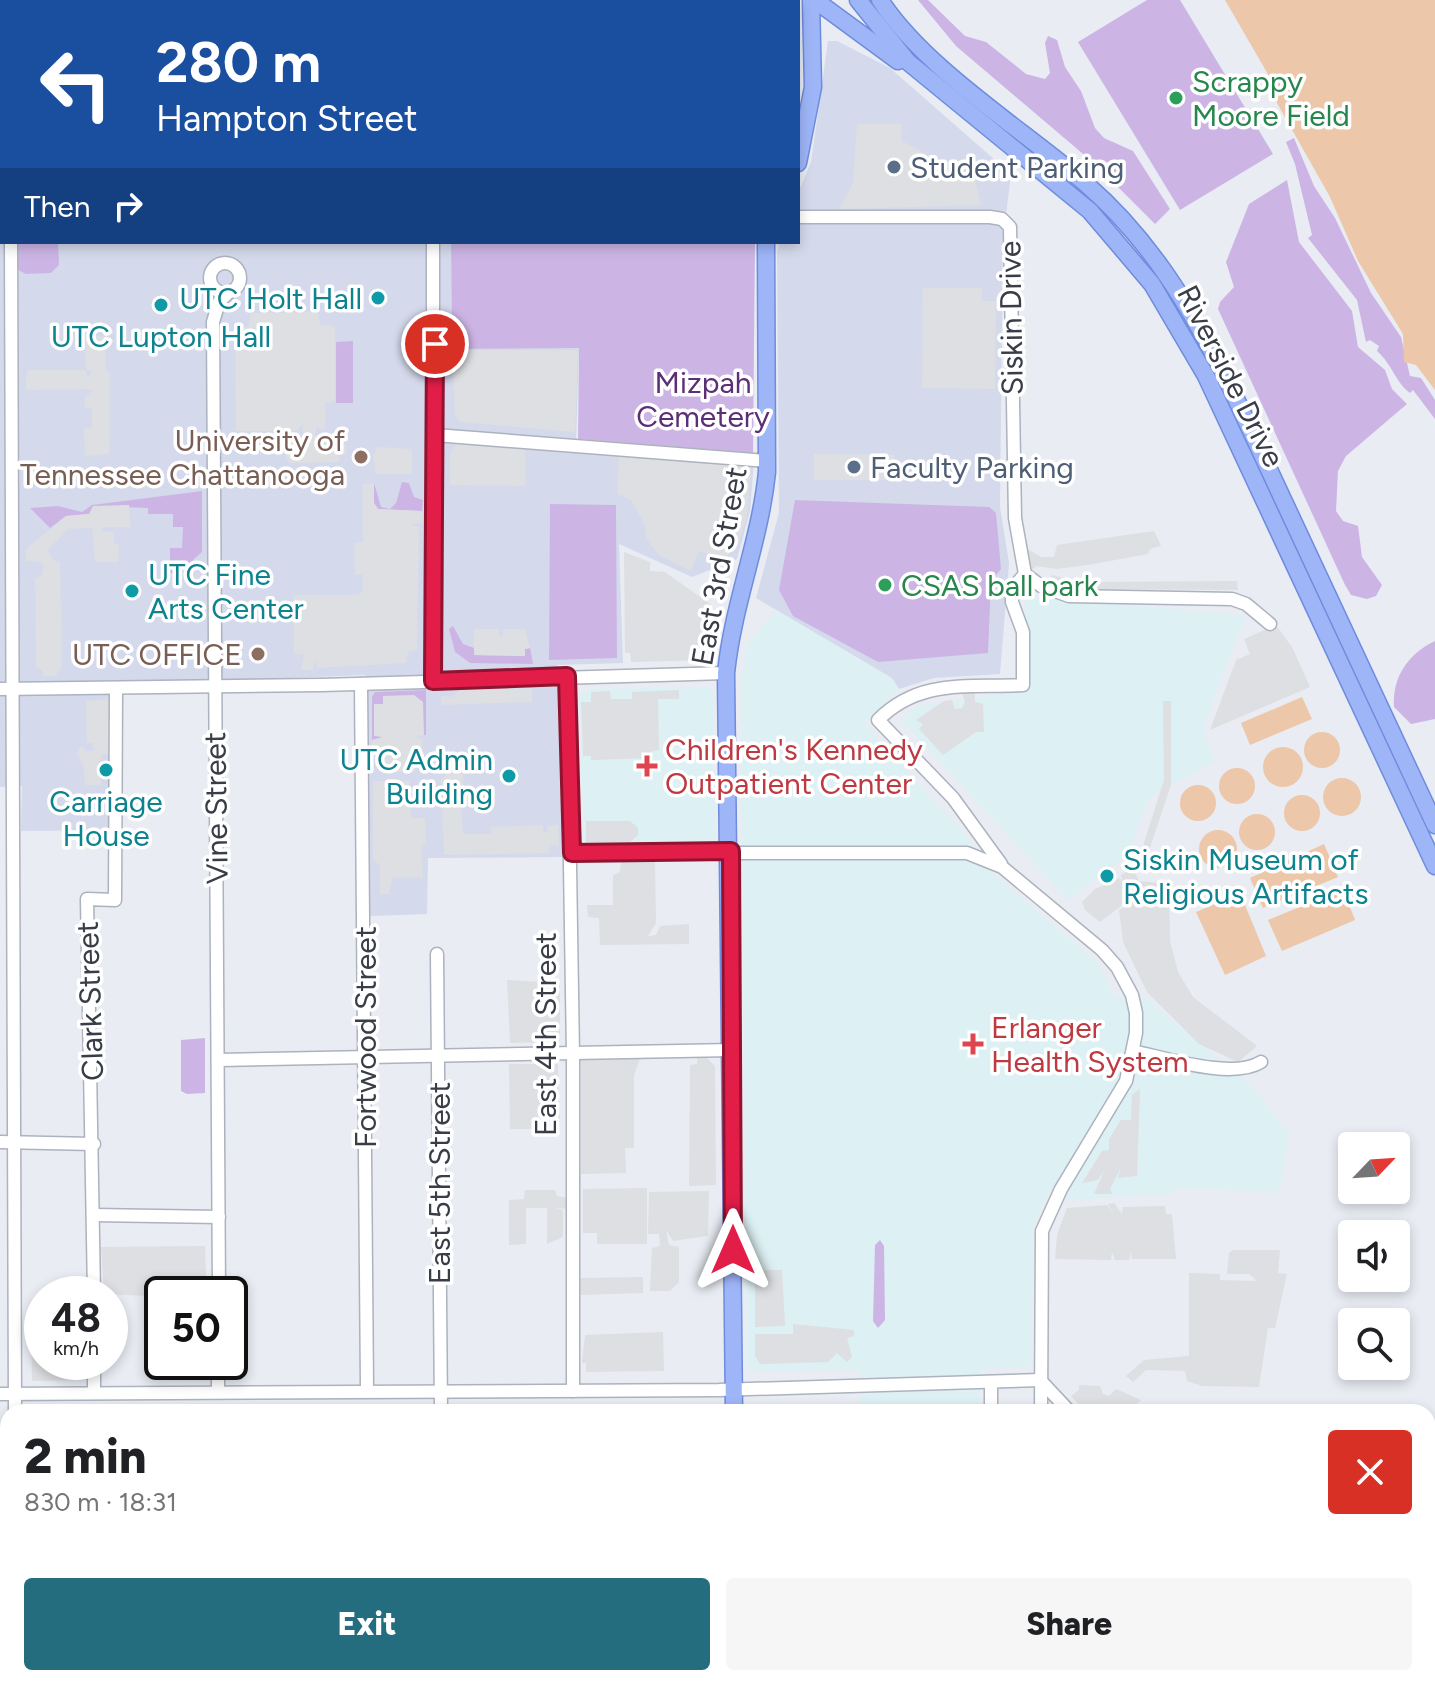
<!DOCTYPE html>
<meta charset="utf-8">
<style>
:root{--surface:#fff;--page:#f6f6f6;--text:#202124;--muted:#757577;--accent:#236d7e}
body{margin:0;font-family:Figtree,sans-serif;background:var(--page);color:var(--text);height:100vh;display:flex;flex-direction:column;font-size:30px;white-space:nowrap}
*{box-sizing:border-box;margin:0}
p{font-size:26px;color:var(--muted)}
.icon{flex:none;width:44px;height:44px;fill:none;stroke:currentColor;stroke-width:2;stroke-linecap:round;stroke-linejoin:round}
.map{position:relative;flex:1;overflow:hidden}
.sheet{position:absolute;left:0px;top:1404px;width:1436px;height:282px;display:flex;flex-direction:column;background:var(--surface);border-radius:24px 24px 0 0;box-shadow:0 4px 12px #0003}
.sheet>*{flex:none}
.hud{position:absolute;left:0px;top:0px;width:800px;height:244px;box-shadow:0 4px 12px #0003;background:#1a4fa0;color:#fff;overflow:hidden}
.needle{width:52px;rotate:65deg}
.tools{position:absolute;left:1338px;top:1132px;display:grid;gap:16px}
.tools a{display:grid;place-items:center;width:72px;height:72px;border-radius:8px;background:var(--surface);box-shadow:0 4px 12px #0003;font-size:40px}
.speed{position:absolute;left:24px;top:1276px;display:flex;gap:16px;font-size:40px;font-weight:700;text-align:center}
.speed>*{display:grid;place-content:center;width:104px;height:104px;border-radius:50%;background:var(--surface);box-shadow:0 4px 12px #0003;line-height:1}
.speed small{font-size:20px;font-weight:400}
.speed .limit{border:4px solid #111;border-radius:12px;background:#fff;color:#111}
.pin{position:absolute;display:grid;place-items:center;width:68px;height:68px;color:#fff;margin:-34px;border:4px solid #fff;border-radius:50%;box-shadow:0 2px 8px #0007}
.me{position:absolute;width:88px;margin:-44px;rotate:0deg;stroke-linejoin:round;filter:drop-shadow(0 0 6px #0008)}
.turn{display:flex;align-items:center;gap:28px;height:168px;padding:0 24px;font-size:36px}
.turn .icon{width:104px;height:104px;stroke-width:2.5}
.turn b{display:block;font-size:56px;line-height:68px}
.then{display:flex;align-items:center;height:76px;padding:0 24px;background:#0003;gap:16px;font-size:30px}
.round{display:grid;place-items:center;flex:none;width:84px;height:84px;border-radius:8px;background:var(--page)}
.head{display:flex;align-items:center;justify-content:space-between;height:136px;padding:0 24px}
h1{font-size:48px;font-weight:800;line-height:60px}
.primary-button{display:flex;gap:16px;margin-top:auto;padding:16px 24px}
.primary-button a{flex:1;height:92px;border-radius:8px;background:var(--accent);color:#fff;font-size:32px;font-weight:800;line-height:92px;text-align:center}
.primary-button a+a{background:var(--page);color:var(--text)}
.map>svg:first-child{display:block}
.education{fill:#d4daec}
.medical{fill:#ddf0f3}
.green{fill:#ccb5e5}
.parking{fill:#dddfe2}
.water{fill:#ecc7a9}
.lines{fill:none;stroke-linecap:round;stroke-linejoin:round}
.minor-casing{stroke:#acb2be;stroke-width:15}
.major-casing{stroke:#6e8cdd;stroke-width:19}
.minor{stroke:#fff;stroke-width:12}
.major{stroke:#9eb5f8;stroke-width:16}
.route-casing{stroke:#92132f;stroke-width:20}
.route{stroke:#e11d48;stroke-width:14}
.leisure-dot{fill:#2e9e5b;stroke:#fff;stroke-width:3}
.service-dot{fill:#5c6f8a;stroke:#fff;stroke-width:3}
.culture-dot{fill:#0f9aa8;stroke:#fff;stroke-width:3}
.education-dot{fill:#8d6e63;stroke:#fff;stroke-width:3}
.health-dot{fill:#e0444e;stroke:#fff;stroke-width:3}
.labels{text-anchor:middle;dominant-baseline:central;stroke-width:7;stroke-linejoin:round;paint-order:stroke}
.leisure-label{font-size:30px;fill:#27864d;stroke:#fff;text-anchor:start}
.service-label{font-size:30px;fill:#4e5e75;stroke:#fff;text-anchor:start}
.culture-label{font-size:30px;fill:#0d838f;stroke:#fff;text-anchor:end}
.street-label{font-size:30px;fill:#383d47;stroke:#fff}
.park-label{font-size:30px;fill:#5c2e75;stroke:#fff}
.education-label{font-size:30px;fill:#785e54;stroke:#fff;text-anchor:end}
.health-label{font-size:30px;fill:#be3a42;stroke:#fff;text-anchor:start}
</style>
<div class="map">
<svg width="1435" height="1685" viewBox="0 0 1435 1685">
<rect width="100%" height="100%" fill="#e9ecf3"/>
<g class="education">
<polygon points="0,0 449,0 2,2 2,242 451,242 452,348 579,348 576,444 754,460 750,511 737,559 692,577 619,544 623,663 557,665 565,857 428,858 427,914 370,916 365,675 112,685 114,830 21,831 22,786 0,787"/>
<polygon points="828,41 837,41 890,68 1011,174 1003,239 1000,507 1009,563 1000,674 934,678 899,689 892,678 756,598 779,513 777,252 780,242 798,242 798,193 811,162"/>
</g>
<g class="medical">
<polygon points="1026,595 1245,616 1203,727 1214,762 1148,798 1129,854 1068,900 901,720 918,706 1019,691"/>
<polygon points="776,610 892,679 899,689 864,724 963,832 992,873 1098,964 1115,997 1142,995 1257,1091 1289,1135 1279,1193 1175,1187 1173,1194 1073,1200 1048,1193 1033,1228 1031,1367 980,1369 979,1412 861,1412 859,1370 747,1371 741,678 747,645"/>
<polygon points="707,687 713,692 715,837 711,843 584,843 580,694 590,689"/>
</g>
<g class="green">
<polygon points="918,0 928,0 965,36 986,42 1026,74 1045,79 1050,73 1045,43 1048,36 1057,40 1065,67 1081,91 1095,128 1104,138 1133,151 1170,209 1155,224 1096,165 956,46"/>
<polygon points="1147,0 1180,0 1273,154 1180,210 1078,42"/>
<path d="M 1294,138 L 1314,186 L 1335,218 L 1371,293 L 1401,337 L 1410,376 L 1421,378 L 1435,400 L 1435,419 L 1413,390 L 1410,393 C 1396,383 1392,364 1377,351 L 1379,346 L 1370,340 L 1366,342 L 1357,300 L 1308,238 L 1312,235 L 1295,164 L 1286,142 Z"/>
<polygon points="1287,180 1299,242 1352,311 1358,347 1385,370 1392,389 1407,404 1346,456 1338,471 1336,511 1343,521 1358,526 1362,557 1382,585 1376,596 1367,599 1351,595 1345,585 1218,309 1220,302 1234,287 1226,262 1249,204"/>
<polygon points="18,242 58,242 59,265 51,273 26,274 18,270"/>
<polygon points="451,242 755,242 753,453 578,439 579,348 452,349"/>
<polygon points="353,341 353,403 336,403 336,342"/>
<polygon points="402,482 409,483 414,497 423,500 422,511 378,509 374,503 374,483 381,507 390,509 396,503"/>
<polygon points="202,491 202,552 178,573 170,573 170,548 182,548 183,527 173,527 173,514 148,514 148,508 94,506 89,514 66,516 50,528 30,508 58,506 82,512 92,505"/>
<polygon points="795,500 989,507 996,513 1001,569 991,581 988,653 878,662 793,616 779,590"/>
<polygon points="550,504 616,505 617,658 549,660"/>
<polygon points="453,626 463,644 474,648 475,655 525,656 525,649 530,648 533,664 470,663 455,652 449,629"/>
<path d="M 1435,641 L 1435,719 L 1411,724 L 1394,707 C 1392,677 1408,654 1435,641 Z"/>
<polygon points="426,690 426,735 418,735 423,735 423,702 383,696 383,704 374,704 374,735 383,737 372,740 372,697 375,692"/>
<polygon points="205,1038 205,1093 187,1094 181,1091 181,1040"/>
<polygon points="880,1240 884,1246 885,1320 878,1328 873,1321 875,1245"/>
<polygon points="39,1678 198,1678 199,1685 40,1685"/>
<rect x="494" y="1678" width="228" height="7"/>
</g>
<g class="parking">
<polygon points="857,124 901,124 902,141 926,154 936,174 971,176 975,179 981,205 839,209 853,183"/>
<polygon points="923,288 982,288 982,301 996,301 995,389 922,388"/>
<polygon points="318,312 320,325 335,326 335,402 325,403 325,430 316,427 315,443 318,444 319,437 339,437 339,444 346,445 346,455 339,455 339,462 289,463 283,449 290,445 291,437 299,437 300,444 302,444 303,424 296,431 236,431 235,330 248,327 251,313"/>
<polygon points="105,336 106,371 110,372 109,454 85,456 84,428 92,427 92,408 84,407 85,396 91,395 92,389 26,390 26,378 28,370 85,370 88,378 92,371 86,370 85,337"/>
<polygon points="452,350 578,350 575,432 460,422 455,415"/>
<polygon points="458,441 525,445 525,486 450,485 450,454"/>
<polygon points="378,447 412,449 412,474 376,474 373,455"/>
<polygon points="619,451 751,466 747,517 738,544 725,558 699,552 691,571 659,555 647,540 645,525 631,500 617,494"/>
<polygon points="814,454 894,455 894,480 814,480"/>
<polygon points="374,483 374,503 378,509 422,511 423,522 411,525 419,527 417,650 408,652 405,663 317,668 315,660 313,670 301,670 304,655 294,653 294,595 357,595 363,591 363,575 355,574 354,543 363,542 363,484"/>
<polygon points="129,505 131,527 102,527 102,531 114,532 114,543 119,544 118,562 95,562 92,528 68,529 48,550 54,561 60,561 62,668 55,676 44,676 42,670 36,668 35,579 42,575 44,567 38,561 26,561 26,549 66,516 89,514 93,506"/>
<polygon points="1154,531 1161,546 1150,549 1148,554 1088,565 1056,569 1036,566 1033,570 1022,546 1041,557 1054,557 1057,545"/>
<polygon points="624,552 650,562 650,571 665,572 710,604 711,660 631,662 630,653 625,653"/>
<polygon points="1052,575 1081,582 1237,581 1238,590 1066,589 1048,583"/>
<polygon points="1276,625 1292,647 1310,687 1210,730 1236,660 1250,654 1244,639"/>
<polygon points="474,629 499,629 499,636 503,637 503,629 525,629 530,648 525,649 525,656 474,655"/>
<polygon points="532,688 532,701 528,702 441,705 441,696 452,697 459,690"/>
<polygon points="679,690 679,699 658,699 659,750 652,751 652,758 591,760 591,756 583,756 581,702 591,702 591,692 610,691 611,699 632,699 632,692"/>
<polygon points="975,692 975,702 983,704 984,732 976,732 943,755 919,729 923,724 916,720 944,701 952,700 955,709 962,708 965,702 962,693"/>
<polygon points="414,695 423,702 424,735 416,736 422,739 423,750 416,751 424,752 424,765 416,765 416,771 386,773 386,763 376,763 376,753 384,751 372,751 372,740 383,737 374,736 374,704 383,704 383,696"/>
<polygon points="109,699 112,754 101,755 101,785 85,785 84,768 77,753 81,746 86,751 93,751 93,743 87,743 86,701"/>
<polygon points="1163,701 1171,701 1171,785 1143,868 1137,865 1164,780"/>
<polygon points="448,748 463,761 463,789 470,789 470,806 461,807 463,834 491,834 491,827 543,825 543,832 547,832 548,826 558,825 559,846 549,845 549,853 444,855 441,778 445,777 447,761 443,759"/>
<polygon points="373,781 410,781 411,818 425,818 426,844 421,845 423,878 393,877 389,894 380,894 380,865 373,860"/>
<polygon points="586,821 630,821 638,828 638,835 630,842 586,843"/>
<polygon points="655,860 656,923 648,936 656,935 660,926 689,924 689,944 600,945 599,918 588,917 587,905 613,905 613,875 620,872 621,861"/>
<polygon points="1133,868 1139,881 1169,884 1170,941 1178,972 1193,997 1257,1046 1238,1062 1199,1044 1147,992 1123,942 1119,910 1126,906 1124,897 1121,906 1100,922 1085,910 1082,902 1095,889 1120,878 1124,885 1121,875"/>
<polygon points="507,980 560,983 560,1042 510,1043"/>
<polygon points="697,1058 707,1058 715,1066 716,1185 689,1186 690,1065 697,1064"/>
<polygon points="581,1059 640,1059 634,1075 634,1148 625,1148 626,1173 581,1174"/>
<polygon points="509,1064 558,1064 560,1129 510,1129"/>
<polygon points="1140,1089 1137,1176 1118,1178 1121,1167 1110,1189 1112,1194 1094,1194 1105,1169 1098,1180 1082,1183 1102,1151 1109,1150 1109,1139 1121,1120 1131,1120 1132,1095"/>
<polygon points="647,1188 647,1244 597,1244 597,1233 583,1233 583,1189"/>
<polygon points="525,1190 555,1190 557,1196 568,1198 568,1209 555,1208 563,1210 563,1237 547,1244 547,1208 526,1208 526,1244 509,1245 509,1200 524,1199"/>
<polygon points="709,1191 708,1236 673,1241 666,1230 669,1245 679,1247 679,1282 670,1291 650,1291 652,1248 660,1246 659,1234 648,1234 649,1192"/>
<polygon points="1114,1203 1122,1214 1123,1207 1165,1206 1166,1214 1172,1214 1176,1259 1132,1259 1131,1252 1129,1260 1115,1260 1112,1252 1111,1260 1055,1259 1057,1235 1067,1208 1107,1205 1114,1214 1108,1204"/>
<polygon points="205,1246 206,1278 182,1294 162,1294 162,1297 157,1297 156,1292 148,1292 148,1296 104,1294 101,1247"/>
<polygon points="1233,1250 1280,1250 1278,1273 1287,1274 1275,1328 1268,1328 1259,1387 1202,1386 1187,1381 1185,1371 1146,1370 1133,1382 1126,1376 1144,1360 1189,1356 1189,1273 1220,1274 1220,1280 1257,1281 1249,1274 1227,1274 1229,1253"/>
<polygon points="755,1270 782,1270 785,1326 755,1327"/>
<polygon points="643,1277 643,1293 580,1295 579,1278"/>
<polygon points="31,1322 42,1322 42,1362 90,1362 90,1380 32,1381"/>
<polygon points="793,1324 854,1330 854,1336 847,1338 852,1357 847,1362 837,1353 828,1362 760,1364 755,1356 755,1334 793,1334"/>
<polygon points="663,1332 664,1371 586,1372 586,1363 582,1363 585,1335"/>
<polygon points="1079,1385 1100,1386 1103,1394 1109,1396 1116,1389 1141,1400 1128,1412 1086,1412 1071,1396 1079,1390"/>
</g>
<g class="water">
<polygon points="1225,0 1435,0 1435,390 1416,365 1404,362 1403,334 1358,261 1330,197 1277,103 1269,76"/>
<polygon points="1302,697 1312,719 1250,745 1241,723"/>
<circle cx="1322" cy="750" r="18"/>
<circle cx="1283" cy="767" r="20"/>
<circle cx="1237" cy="786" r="18"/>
<circle cx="1342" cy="797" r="19"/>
<circle cx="1198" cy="803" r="18"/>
<circle cx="1302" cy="813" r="18"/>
<circle cx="1257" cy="832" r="18"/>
<circle cx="1218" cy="849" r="19"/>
<polygon points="1324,844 1338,877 1263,908 1250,878"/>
<polygon points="1343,889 1355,920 1282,951 1268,920"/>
<polygon points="1240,893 1266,956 1225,975 1196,912"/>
</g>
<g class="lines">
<g class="minor-casing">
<g id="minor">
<polyline points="434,2 434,0"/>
<polyline points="798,217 990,217 1002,219 1010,227 1015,518 1025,574"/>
<polyline points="0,231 2,231"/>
<polyline points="11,242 15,1412"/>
<polyline points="433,242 433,681"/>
<circle cx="225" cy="278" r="15"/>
<polyline points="435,435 767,461"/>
<polyline points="567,676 573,1055 573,1391"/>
<polyline points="361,684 367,1389"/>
<polyline points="0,689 321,685 726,673"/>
<polyline points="572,853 967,853 1002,867 1102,950 1117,967 1132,995 1136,1013 1136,1033 1126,1081 1061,1189 1042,1231 1041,1412"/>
<path d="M 1001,864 L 953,798 L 878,720 C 920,678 968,688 1023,685 L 1023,632 L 1012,602 L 1012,589 L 1025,574 L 1041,586 L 1069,596 L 1232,599 L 1246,604 L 1270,624"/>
<polyline points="437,954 441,1412"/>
<path d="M 1133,1051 C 1166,1058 1232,1080 1261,1062"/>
<polyline points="219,1060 732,1050"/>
<polyline points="0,1142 94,1144"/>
<polyline points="94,1215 219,1217"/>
<polyline points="94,1294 87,899 115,900 116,688"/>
<polyline points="219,1294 213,322 219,302 227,294"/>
<polyline points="218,1391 218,1362"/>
<polyline points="94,1393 94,1362"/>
<polyline points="0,1394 719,1390 1040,1380 1070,1412"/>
<polyline points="991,1412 991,1382"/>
<polyline points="0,1587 8,1587"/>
<polyline points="1428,1637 1435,1637"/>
<polyline points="20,1678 20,1685"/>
<polyline points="447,1678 447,1685"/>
<polyline points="875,1678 876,1685"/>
<polyline points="1049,1678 1050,1685"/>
<polyline points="1212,1678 1212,1685"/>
<polyline points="991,1685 991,1678"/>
</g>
</g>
<g class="major-casing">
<g id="major">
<polyline points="815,0 898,61"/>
<polyline points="858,0 908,62 1090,211 1152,284 1206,376 1435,866"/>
<path d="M 880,0 C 924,68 1022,129 1085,183 C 1150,239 1192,309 1230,386 L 1435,825"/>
<polyline points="768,2 768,0"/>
<polyline points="798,163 813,87 811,0"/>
<path d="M 734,1412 L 726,673 C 733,604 760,541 767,472 L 766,242"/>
<polyline points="739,1678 739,1685"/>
</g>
</g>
<use href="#minor" class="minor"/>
<use href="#major" class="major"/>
</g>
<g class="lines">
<g class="route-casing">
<polyline id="route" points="435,344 433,681 567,676 572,853 731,851 733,1250"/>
</g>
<use href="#route" class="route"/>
</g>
<g class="leisure-dot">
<circle cx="1176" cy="98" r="8"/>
<circle cx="885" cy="585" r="8"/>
</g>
<g class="service-dot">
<circle cx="894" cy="167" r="8"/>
<circle cx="854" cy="467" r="8"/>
</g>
<g class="culture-dot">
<circle cx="378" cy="298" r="8"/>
<circle cx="161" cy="305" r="8"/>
<circle cx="132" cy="591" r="8"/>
<circle cx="106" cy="770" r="8"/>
<circle cx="509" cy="776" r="8"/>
<circle cx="1107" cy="876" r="8"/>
</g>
<g class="education-dot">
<circle cx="361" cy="457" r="8"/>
<circle cx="258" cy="654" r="8"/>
</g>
<g class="health-dot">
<path d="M643 754h8v8h8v8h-8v8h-8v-8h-8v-8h8z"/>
<path d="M969 1032h8v8h8v8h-8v8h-8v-8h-8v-8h8z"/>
</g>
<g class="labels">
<g class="leisure-label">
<text x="1192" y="81">Scrappy<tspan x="1192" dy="34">Moore Field</tspan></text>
<text x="901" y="585">CSAS ball park</text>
</g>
<g class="service-label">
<text x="910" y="167">Student Parking</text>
<text x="870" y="467">Faculty Parking</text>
</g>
<g class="culture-label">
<text x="362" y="298">UTC Holt Hall</text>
<text x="161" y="336" text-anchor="middle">UTC Lupton Hall</text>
<text x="148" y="574" text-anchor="start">UTC Fine<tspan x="148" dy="34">Arts Center</tspan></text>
<text x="493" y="759">UTC Admin<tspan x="493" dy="34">Building</tspan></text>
<text x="106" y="801" text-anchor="middle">Carriage<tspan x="106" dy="34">House</tspan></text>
<text x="1123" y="859" text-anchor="start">Siskin Museum of<tspan x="1123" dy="34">Religious Artifacts</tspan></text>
</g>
<g class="street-label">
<text transform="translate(1011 318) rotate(-91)">Siskin Drive</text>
<text transform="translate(1231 376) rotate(63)">Riverside Drive</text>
<text transform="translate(719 566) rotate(-80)">East 3rd Street</text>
<text transform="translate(216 808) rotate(-91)">Vine Street</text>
<text transform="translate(90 1001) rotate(-92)">Clark Street</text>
<text transform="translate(545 1034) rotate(-90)">East 4th Street</text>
<text transform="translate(365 1037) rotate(-90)">Fortwood Street</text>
<text transform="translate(439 1183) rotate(-90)">East 5th Street</text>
</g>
<g class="park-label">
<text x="703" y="382">Mizpah<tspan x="703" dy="34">Cemetery</tspan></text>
</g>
<g class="education-label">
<text x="345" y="440">University of<tspan x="345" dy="34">Tennessee Chattanooga</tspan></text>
<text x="242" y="654">UTC OFFICE</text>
</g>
<g class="health-label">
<text x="665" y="749">Children's Kennedy<tspan x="665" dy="34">Outpatient Center</tspan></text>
<text x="991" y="1027">Erlanger<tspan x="991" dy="34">Health System</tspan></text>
</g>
</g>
</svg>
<div class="tools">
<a><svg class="needle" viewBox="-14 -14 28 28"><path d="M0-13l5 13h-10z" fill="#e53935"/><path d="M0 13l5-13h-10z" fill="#757577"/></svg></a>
<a><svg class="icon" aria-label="sound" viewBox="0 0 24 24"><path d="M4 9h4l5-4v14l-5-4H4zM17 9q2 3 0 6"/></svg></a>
<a><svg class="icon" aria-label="search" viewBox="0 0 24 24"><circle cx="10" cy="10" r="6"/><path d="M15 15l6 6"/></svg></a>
</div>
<div class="speed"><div>48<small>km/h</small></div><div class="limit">50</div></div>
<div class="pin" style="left:435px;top:344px;background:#d93025"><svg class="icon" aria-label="arrive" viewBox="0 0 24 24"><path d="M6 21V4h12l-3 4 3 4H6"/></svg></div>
<svg class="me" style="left:733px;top:1250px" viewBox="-20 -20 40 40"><path d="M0-17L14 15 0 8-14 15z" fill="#e11d48" stroke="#fff" stroke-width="4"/></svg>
<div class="hud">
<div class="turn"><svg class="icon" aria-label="left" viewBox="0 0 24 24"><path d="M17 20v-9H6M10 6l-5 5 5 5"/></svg><div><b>280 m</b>Hampton Street</div></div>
<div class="then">Then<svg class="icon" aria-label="right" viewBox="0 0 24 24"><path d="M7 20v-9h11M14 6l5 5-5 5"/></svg></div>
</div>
<section class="sheet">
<div class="head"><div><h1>2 min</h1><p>830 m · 18:31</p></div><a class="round" style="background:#d93025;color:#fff"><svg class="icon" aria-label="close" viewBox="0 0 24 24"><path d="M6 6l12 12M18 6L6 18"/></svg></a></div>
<div class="primary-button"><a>Exit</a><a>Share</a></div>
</section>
</div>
